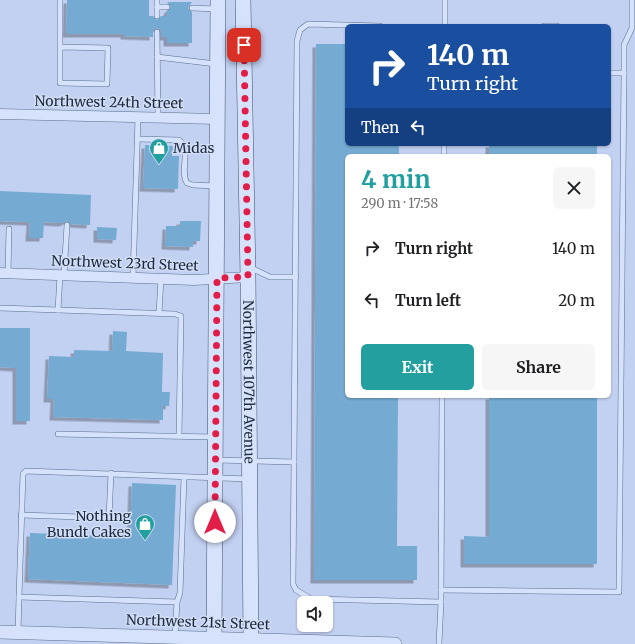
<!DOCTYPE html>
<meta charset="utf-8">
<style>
:root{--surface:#fff;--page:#f6f6f6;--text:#202124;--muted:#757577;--accent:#249f9f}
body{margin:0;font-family:Merriweather,serif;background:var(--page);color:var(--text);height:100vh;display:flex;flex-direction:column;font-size:15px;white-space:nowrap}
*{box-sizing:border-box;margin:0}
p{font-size:13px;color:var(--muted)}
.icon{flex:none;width:22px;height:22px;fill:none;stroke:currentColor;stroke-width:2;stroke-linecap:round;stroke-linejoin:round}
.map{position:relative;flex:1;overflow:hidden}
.panel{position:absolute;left:345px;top:154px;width:266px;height:244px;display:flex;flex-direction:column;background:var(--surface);border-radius:6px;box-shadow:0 1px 3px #0004}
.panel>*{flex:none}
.banner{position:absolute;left:345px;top:24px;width:266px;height:122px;border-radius:6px;box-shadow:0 1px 3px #0004;background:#1a4fa0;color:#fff;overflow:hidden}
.buttons{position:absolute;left:297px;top:596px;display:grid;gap:8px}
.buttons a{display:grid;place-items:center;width:36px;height:36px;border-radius:6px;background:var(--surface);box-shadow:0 1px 3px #0004;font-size:20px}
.pin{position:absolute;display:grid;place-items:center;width:34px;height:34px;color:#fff;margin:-17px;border-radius:8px;box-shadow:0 2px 6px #0006}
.me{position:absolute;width:44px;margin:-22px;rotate:0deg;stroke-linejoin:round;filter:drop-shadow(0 0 3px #0008)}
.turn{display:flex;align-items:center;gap:14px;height:84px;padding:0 16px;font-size:18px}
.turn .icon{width:52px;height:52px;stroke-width:2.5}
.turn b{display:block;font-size:28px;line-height:34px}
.then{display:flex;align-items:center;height:38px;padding:0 16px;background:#0003;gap:8px;font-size:15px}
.round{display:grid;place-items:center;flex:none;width:42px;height:42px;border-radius:6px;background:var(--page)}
.summary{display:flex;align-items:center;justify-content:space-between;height:68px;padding:0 16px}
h1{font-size:24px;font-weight:700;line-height:30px;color:var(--accent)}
.button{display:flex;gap:8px;margin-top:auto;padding:8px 16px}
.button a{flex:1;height:46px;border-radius:6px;background:var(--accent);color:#fff;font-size:16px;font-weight:700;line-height:46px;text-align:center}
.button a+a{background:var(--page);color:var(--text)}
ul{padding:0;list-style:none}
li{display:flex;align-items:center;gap:12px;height:52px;padding:0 16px}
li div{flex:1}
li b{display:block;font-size:15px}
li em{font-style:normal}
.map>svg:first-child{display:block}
.building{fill:#75abd2;filter:url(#shadow)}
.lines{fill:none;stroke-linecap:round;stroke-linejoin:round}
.service-casing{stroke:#58708c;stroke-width:6}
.minor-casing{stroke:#58708c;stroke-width:11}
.tertiary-casing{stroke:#58708c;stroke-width:14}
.secondary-casing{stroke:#3b546e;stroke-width:16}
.service{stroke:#d6e1fb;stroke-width:5}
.minor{stroke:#d6e1fb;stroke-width:10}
.tertiary{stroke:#d6e1fb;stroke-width:13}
.secondary{stroke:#d6e1fb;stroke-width:15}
.route{stroke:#e11d48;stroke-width:7;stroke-dasharray:0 12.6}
.labels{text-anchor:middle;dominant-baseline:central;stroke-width:3;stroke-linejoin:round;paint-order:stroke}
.street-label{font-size:14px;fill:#1d2c3b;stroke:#d2ddf8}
.poi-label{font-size:14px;fill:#1d2c3b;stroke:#d2ddf8;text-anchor:start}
</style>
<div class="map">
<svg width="635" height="644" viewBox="0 0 635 644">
<defs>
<filter id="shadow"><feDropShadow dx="-3.5" dy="3.5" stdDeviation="0" flood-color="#0004"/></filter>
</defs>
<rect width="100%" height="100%" fill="#c2d0f1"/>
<g class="building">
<polygon points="67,0 149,0 149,16 153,16 157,20 161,16 167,16 167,11 171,7 167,2 192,2 188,8 192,12 192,43 167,43 167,37 161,37 161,30 157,28 153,30 153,37 124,36 124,34 66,34"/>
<polygon points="316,44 347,44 347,144 399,144 399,156 347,156 347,396 398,396 397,546 417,546 417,580 314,580"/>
<rect x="489" y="144" width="108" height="12"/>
<polygon points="145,145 173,146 172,156 179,156 178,189 143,188"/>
<polygon points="0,191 91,195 90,225 71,224 67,221 63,223 44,222 43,238 29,238 30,222 0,221"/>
<polygon points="180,221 201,221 200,241 193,241 193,247 165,246 166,226 180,226"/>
<polygon points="97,227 117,228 116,240 97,239"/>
<polygon points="0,328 30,328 30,421 16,421 16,368 0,367"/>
<polygon points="113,331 127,332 126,351 163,353 162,392 170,392 169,406 163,406 163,420 53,417 54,399 47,399 49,356 74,357 74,350 112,351"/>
<polygon points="489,396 597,396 597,564 464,564 464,536 489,537"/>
<polygon points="132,483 176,485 172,585 28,579 30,533 130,537"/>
</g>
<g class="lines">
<g class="service-casing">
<g id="service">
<polyline points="60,0 60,83 107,84 108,48 61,47"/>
<polyline points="157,7 167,7"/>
<polyline points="192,8 217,9"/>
<polyline points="157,16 157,0"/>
<polyline points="445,26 445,0"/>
<polyline points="544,26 557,26"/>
<polyline points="157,32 158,117"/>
<polyline points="157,57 216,64"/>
<polyline points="624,73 624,45 632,28 632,0"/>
<path d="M 137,139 L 179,140 C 192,151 179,170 187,183 L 193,185 L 216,186"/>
<polyline points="444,156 444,144"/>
<polyline points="249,267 270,277 296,277"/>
<polyline points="8,273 9,229"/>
<polyline points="64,275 67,225"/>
<polyline points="133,278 138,117"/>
<polyline points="0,308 175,314 181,316 179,436"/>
<polyline points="58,310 60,275"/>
<polyline points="159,313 161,279"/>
<polyline points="58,434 214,437"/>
<polyline points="216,460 294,462 293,584 296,590 311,599 441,602 439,644"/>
<polyline points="294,462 297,41 300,30 308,24 380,26"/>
<polyline points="184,477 180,593 177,602 19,597 23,474 26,471 249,479"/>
<polyline points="21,515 109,518 111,473"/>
<polyline points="441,590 619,592 624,73 609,73"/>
<polyline points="441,602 442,396"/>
<polyline points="18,632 19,597"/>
<polyline points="175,636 177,602"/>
</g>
</g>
<g class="minor-casing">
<g id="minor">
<polyline points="0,114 218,119"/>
<polyline points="0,273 194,280 248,277"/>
</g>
</g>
<g class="tertiary-casing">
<polyline id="tertiary" points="0,632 395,644"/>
</g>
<g class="secondary-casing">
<g id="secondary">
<path id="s1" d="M 243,0 L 248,277 L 251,644"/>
<polyline points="214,644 218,0"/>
</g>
</g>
<use href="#service" class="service"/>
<use href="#minor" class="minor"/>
<use href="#tertiary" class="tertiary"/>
<use href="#secondary" class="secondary"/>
</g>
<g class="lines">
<polyline class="route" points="215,522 217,278 248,277 244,45"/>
</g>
<defs>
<g id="shop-pin" transform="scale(1)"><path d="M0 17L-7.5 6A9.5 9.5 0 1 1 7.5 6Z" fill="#249f9f" stroke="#d2ddf8"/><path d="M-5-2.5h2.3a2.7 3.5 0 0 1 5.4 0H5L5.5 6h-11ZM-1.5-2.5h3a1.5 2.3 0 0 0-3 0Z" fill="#fff"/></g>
</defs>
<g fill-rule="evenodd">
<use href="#shop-pin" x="159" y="148"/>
<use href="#shop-pin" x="145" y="524"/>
</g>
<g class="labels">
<g class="street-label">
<text transform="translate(109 102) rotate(1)">Northwest 24th Street</text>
<text transform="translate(125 263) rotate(2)">Northwest 23rd Street</text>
<text stroke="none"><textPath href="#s1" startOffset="382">Northwest 107th Avenue</textPath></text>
<text transform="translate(198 622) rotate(2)">Northwest 21st Street</text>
</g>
<g class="poi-label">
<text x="173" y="148">Midas</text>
<text x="131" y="516" text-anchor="end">Nothing<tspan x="131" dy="16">Bundt Cakes</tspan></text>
</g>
</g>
</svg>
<div class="buttons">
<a><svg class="icon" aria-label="sound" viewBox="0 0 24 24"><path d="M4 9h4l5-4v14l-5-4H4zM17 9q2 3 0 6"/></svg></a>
</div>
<div class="pin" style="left:244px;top:45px;background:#d93025"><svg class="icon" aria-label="arrive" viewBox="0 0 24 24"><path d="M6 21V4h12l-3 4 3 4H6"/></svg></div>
<svg class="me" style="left:215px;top:522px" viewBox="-20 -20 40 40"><circle r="19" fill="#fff"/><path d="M0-13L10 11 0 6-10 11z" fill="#e11d48"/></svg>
<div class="banner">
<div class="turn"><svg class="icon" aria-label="right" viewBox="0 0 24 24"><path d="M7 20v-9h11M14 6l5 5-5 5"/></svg><div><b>140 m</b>Turn right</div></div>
<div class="then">Then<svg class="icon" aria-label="left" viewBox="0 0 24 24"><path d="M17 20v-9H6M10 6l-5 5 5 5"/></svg></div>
</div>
<section class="panel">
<div class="summary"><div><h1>4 min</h1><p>290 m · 17:58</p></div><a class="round"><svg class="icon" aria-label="close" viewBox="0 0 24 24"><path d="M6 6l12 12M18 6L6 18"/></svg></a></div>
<ul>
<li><svg class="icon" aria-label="right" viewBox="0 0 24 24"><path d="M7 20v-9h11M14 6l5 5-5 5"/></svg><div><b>Turn right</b></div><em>140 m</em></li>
<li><svg class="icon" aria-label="left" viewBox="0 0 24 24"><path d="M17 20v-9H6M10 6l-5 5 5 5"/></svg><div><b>Turn left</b></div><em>20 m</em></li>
</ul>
<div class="button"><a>Exit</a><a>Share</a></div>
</section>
</div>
